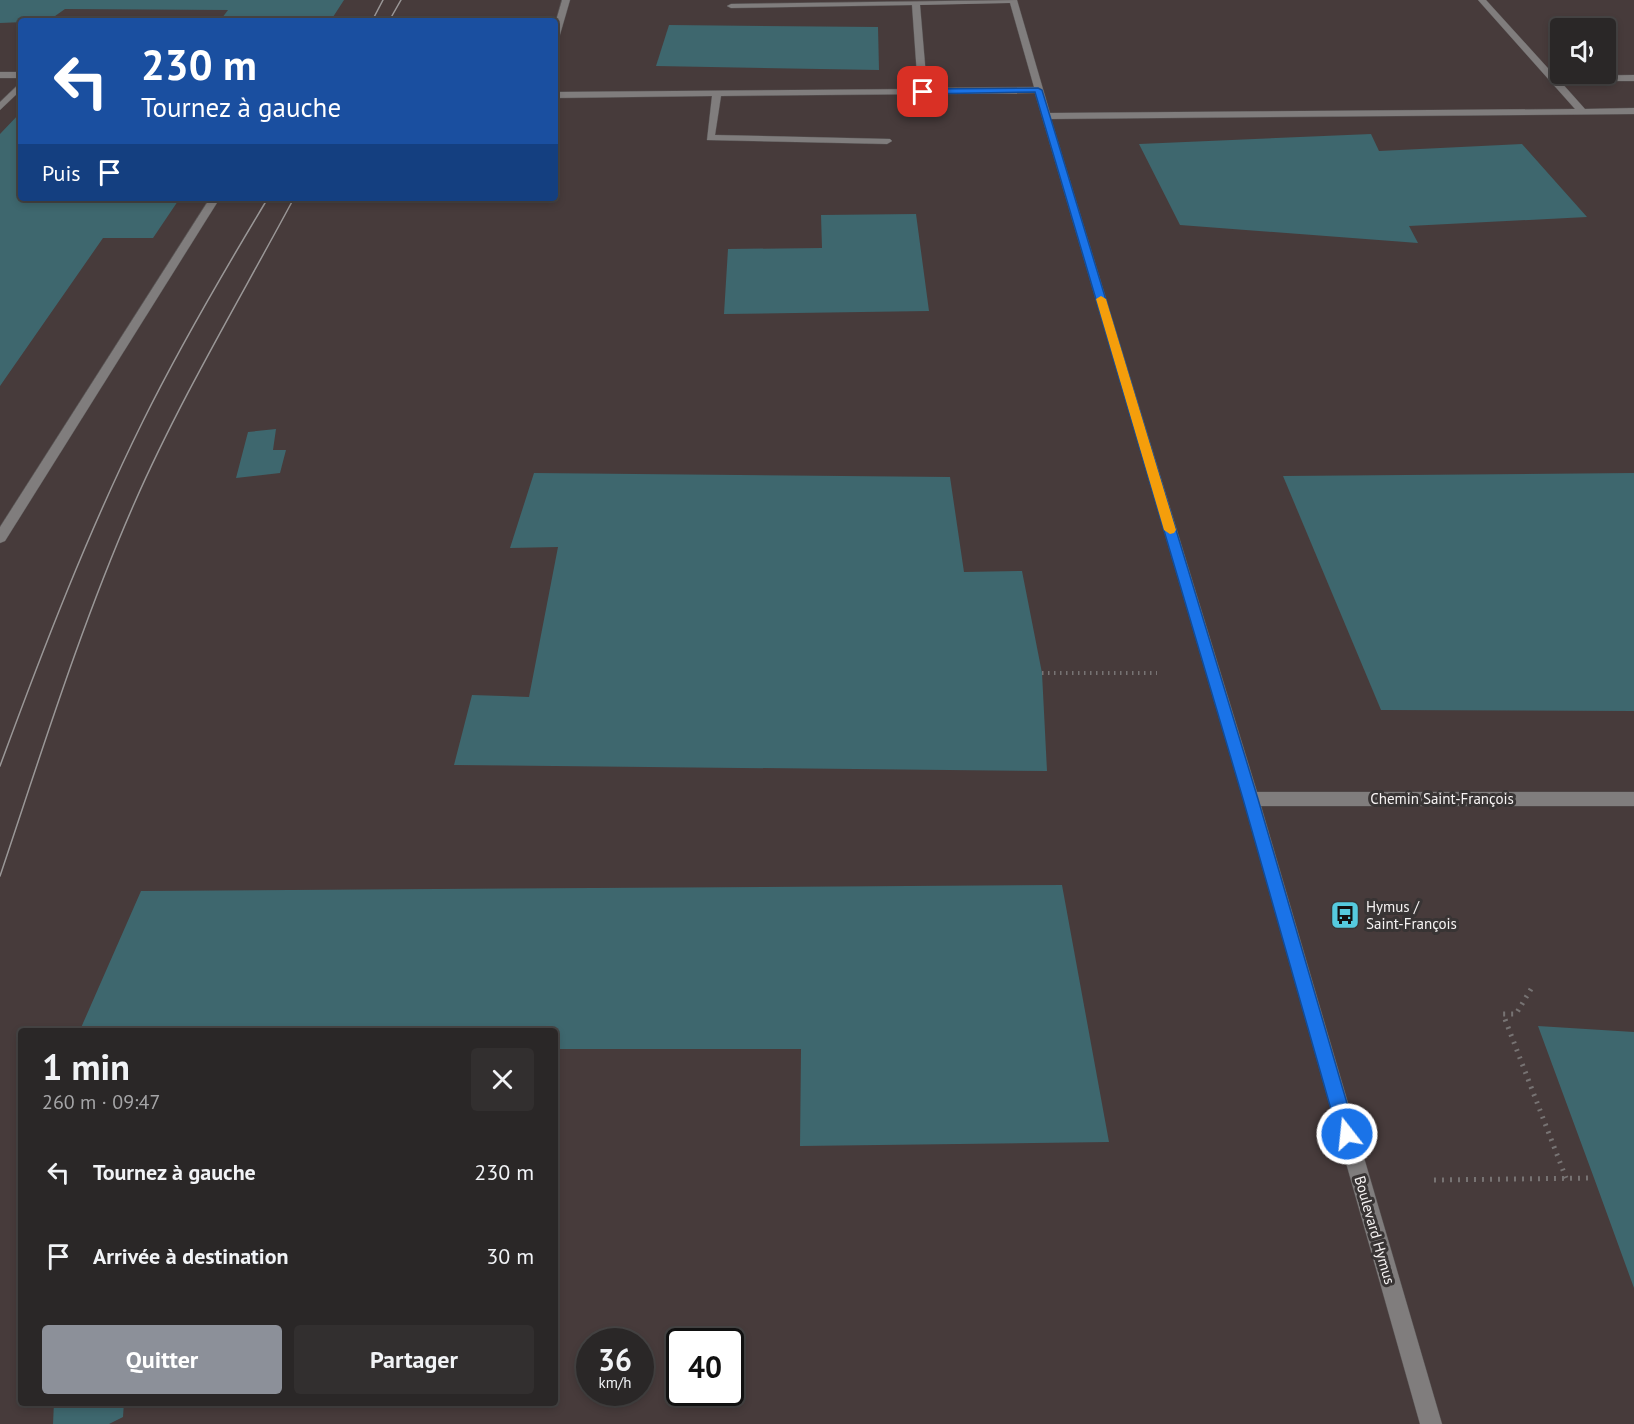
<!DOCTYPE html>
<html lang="fr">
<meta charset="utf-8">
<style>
:root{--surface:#2a2727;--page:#322f2f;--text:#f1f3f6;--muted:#a5a5a7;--line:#464444;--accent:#8c9099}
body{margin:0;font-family:"PT Sans",sans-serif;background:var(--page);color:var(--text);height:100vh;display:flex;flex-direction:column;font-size:22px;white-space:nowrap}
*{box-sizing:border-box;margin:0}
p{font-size:20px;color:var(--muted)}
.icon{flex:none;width:33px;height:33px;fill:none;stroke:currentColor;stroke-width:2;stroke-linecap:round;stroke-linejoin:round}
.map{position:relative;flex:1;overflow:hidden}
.side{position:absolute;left:18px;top:1028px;width:540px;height:378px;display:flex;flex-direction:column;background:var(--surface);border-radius:6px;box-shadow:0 3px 9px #0003,0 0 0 2px var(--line)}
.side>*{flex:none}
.top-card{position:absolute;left:18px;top:18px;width:540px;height:183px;border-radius:6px;box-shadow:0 3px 9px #0003,0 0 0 2px var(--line);background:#1a4fa0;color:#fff;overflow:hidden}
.buttons{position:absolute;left:1550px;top:18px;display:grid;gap:12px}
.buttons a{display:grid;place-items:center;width:66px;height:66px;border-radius:6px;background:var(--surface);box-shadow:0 3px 9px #0003,0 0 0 2px var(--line);font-size:30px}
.speed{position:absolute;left:576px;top:1328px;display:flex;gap:12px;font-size:30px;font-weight:700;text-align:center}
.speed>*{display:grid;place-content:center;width:78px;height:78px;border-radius:50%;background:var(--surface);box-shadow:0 3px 9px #0003,0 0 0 2px var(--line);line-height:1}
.speed small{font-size:15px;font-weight:400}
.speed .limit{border:3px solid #111;border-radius:9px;background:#fff;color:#111}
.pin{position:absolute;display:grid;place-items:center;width:51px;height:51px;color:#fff;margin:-26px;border-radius:12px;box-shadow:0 3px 9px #0006}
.me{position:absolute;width:66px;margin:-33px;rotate:344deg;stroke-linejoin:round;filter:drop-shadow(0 0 4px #0008)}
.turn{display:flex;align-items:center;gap:21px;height:126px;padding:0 24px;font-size:27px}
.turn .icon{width:78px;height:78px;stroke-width:2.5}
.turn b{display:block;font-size:42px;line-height:51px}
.then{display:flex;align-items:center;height:57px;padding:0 24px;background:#0003;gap:12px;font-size:22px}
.round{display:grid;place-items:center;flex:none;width:63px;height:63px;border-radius:6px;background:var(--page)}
.headline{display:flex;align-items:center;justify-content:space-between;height:102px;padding:0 24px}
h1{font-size:36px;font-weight:700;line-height:45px}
.primary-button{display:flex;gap:12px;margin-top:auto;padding:12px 24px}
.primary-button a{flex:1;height:69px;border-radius:6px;background:var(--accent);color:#fff;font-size:24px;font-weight:700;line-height:69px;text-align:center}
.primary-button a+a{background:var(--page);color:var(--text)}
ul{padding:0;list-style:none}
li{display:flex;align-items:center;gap:18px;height:84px;padding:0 24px}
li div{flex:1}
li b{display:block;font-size:22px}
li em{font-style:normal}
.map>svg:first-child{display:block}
.built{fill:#473b3b;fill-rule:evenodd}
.building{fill:#3e676e}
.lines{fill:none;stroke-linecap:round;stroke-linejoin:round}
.minor-casing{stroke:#575353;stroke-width:1}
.path-far1{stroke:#777373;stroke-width:4;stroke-dasharray:1.5 4.5;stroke-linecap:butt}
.path{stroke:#777373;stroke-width:5;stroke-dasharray:2 6;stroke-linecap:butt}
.minor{fill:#807d7d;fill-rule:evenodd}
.tram{stroke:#9a9797;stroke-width:1.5}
.route{fill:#1a73e8;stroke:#114b97;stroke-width:1.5}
.slow{fill:#f59e0b}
.labels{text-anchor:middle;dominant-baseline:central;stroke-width:6;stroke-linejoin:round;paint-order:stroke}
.street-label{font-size:15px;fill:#f7f4f4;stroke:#383434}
.poi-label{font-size:15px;fill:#f7f4f4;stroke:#383434;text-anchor:start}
</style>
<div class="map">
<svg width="1634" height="1424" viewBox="0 0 1634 1424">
<rect width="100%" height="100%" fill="#383434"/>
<path class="built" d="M 0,0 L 1634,0 L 1634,1424 L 0,1424 ZM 21,21 L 555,21 L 555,198 L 21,198 ZM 1560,28 L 1605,28 L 1605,74 L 1560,74 ZM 21,1030 L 555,1030 L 555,1402 L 21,1402 ZM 590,1341 L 640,1341 L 640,1392 L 590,1392 ZM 680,1341 L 730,1341 L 730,1392 L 680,1392 Z"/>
<g class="building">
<polygon points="0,0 344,0 333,17 222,18 228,10 65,9 48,21 0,23"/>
<polygon points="669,25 878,27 879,70 656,66"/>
<polygon points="21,112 21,198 180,198 153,238 103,238 0,386 0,134"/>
<polygon points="1371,134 1379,151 1522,144 1587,217 1409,226 1418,243 1180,225 1139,144"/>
<polygon points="916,214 929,311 724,314 728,249 822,248 821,215"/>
<polygon points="276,429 273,450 286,450 280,473 236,478 248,432"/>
<polygon points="534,473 950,477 964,572 1022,571 1042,673 1047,771 454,765 472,695 529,697 558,547 510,548"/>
<polygon points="1634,473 1634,711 1381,710 1283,476"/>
<polygon points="1062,885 1109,1142 800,1146 801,1049 555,1049 555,1030 80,1030 141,891"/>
<polygon points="1538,1026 1634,1032 1634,1288 1594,1178"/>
<polygon points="54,1402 124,1402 123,1417 109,1424 53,1424"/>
</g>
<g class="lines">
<g class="minor-casing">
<g id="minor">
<polygon points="562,0 570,0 559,38 555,40 555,24"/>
<path d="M 1017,0 L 1050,113 L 1575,109 L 1478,0 L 1486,0 L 1555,76 L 1634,75 L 1634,81 L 1560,81 L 1585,109 L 1634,108 L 1634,114 L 1051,119 L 1257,792 L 1634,792 L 1634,806 L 1261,806 L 1442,1424 L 1420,1424 L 1243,799 L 1035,93 L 721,96 L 715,135 L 890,139 L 892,141 L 887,144 L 707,140 L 712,96 L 555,98 L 555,92 L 918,89 L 912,5 L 731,8 L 727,6 L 731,4 ZM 1010,3 L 1034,87 L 927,88 L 920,5 Z"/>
<rect x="0" y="72" width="21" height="6"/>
<polygon points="21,82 21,90 0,110 0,102"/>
<polygon points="210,198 220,198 5,541 0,543 0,527"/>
</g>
</g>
<polyline class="path-far1" points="1042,673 1157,673"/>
<g class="path">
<polyline points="1531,989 1516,1014 1503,1014 1566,1178"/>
<polyline points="1434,1180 1594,1178"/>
</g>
<use href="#minor" class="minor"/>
<g class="tram">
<polyline points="372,21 383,0"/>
<polyline points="389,21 401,0"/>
<path d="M 0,766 C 43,649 88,532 143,421 C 181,344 224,271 268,198"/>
<path d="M 0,876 C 42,751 81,625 134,504 C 180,399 240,299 294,198"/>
</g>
</g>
<polygon class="route" points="1038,88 1042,90 1258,799 1356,1134 1353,1140 1347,1143 1341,1140 1338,1134 1243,799 1035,92 923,94 919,92 923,89"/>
<polygon class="slow" points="1101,296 1106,299 1176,530 1174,533 1170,534 1164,530 1096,299"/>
<defs>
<g id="bus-square" transform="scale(1.5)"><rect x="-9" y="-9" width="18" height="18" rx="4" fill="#55cade" stroke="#383434"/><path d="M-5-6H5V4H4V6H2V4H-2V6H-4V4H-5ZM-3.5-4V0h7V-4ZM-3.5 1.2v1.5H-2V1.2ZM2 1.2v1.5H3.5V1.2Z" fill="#111"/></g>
</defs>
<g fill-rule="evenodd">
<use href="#bus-square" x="1345" y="915"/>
</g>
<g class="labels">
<g class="street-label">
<text x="1442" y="798">Chemin Saint-François</text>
<text transform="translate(1375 1230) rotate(74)">Boulevard Hymus</text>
</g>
<g class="poi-label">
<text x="1366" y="906">Hymus /<tspan x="1366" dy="17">Saint-François</tspan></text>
</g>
</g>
</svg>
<div class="buttons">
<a><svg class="icon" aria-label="sound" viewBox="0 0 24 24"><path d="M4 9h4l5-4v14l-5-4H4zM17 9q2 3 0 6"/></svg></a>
</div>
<div class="speed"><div>36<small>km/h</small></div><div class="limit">40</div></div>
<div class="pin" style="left:923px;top:92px;background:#d93025"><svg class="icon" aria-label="arrive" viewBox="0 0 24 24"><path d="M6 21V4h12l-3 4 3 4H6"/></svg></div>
<svg class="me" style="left:1347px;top:1134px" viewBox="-20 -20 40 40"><circle r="17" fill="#1a73e8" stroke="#fff" stroke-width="3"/><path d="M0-11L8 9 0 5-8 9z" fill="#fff"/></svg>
<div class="top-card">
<div class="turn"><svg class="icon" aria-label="left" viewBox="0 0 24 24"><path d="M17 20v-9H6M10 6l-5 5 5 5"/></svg><div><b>230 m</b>Tournez à gauche</div></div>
<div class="then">Puis<svg class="icon" aria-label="arrive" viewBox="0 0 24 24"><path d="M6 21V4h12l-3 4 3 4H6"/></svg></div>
</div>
<section class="side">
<div class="headline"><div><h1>1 min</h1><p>260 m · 09:47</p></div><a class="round"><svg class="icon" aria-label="close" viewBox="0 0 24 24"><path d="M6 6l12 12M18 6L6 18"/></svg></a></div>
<ul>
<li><svg class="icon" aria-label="left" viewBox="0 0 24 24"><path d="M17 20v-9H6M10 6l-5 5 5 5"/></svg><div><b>Tournez à gauche</b></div><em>230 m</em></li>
<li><svg class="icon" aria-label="arrive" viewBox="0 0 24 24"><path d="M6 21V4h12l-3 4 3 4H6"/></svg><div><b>Arrivée à destination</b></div><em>30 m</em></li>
</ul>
<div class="primary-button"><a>Quitter</a><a>Partager</a></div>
</section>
</div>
